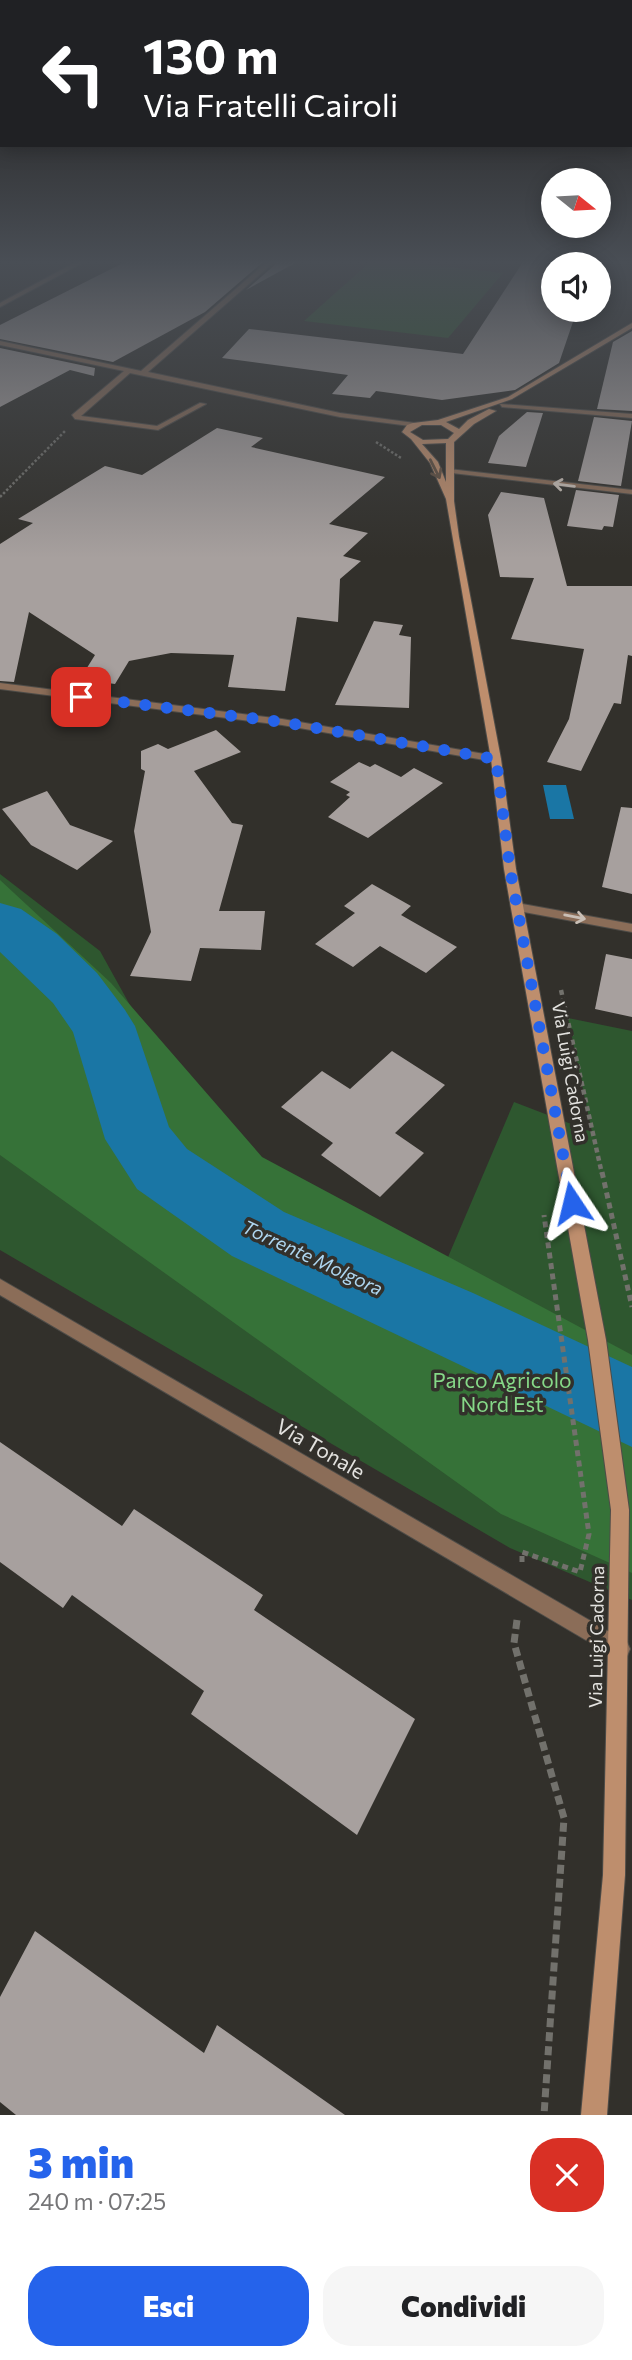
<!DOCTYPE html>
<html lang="it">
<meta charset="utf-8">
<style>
:root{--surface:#fff;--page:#f6f6f6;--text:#202124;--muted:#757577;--accent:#2563eb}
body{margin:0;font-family:Commissioner,sans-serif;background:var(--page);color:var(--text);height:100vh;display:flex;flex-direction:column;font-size:26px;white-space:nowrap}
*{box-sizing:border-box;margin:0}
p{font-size:23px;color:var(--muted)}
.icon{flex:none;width:38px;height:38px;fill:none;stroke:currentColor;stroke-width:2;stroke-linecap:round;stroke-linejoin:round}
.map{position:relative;height:2115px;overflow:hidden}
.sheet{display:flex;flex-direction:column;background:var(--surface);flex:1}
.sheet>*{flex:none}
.top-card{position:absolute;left:0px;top:0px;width:634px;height:147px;box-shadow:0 4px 18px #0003;background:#202124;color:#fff;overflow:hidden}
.needle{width:46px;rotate:108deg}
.fabs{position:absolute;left:541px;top:168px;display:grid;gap:14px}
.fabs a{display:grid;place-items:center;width:70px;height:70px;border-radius:50%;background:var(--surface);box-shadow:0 4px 18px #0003;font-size:35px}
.pin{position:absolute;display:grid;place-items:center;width:60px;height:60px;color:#fff;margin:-30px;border-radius:14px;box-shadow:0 4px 10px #0006}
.me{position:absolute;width:77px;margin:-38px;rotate:350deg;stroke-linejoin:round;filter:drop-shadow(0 0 5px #0008)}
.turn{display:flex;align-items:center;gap:24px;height:147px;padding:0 28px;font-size:32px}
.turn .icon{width:91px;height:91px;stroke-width:2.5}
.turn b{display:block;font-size:49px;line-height:60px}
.round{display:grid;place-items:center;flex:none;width:74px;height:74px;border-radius:28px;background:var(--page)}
.summary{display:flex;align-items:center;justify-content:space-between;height:119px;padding:0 28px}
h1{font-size:42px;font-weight:800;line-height:52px;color:var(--accent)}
.primary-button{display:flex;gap:14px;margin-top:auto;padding:14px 28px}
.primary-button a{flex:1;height:80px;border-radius:28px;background:var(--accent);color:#fff;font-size:28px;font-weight:800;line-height:80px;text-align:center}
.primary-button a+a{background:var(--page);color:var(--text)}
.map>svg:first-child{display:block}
.green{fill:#2e572f}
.forest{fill:#367238}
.water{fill:#1a76a5}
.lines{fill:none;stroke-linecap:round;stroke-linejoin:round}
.river{fill:#1a76a5;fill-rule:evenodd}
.building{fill:#a7a09e}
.street-casing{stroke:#4e4c48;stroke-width:2}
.secondary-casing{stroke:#4e4c48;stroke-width:2}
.path-far3{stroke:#72716c;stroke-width:2.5;stroke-dasharray:2.5 2;stroke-linecap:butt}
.path-far2{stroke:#72716c;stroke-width:4.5;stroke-dasharray:5 3.5;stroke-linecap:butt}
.path-far1{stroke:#72716c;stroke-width:5;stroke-dasharray:6 4.5;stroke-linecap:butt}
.path{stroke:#72716c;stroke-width:7;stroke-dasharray:9 5;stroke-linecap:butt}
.street{fill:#8b6d58;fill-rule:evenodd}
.secondary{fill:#be8e6d;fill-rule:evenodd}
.oneway{stroke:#635142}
.oneway2{stroke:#c9bfb6}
.route{stroke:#2563eb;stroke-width:12;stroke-dasharray:0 21.6}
.labels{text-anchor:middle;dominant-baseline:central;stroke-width:7;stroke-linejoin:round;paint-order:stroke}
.street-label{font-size:18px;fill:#e3e2df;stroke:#32302b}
.water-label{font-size:19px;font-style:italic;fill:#aed6f0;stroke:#32302b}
.near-park-label{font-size:21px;fill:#86d988;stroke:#32302b}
.near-street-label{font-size:21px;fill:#e3e2df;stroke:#32302b}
</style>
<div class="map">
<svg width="632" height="2115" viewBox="0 0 632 2115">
<rect width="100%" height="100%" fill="#32302b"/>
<g class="green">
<polygon points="370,262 403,262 503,273 448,338 304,321"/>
<polygon points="0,874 100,951 197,1126 440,1276 514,1102 592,1132 568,1018 632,1031 632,1600 510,1548 0,1250"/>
</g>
<polygon class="forest" points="0,880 111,983 262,1157 632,1355 632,1573 501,1514 0,1155"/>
<polygon class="water" points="543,785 566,785 574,819 550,819"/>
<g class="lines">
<polygon class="river" points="0,903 21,909 57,934 97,973 125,1010 135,1026 169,1127 187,1149 284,1212 473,1293 632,1367 632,1447 232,1256 137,1189 105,1139 73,1032 53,1003 0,952"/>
</g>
<g class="building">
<polygon points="125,262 263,262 205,312 113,362 0,339 0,325"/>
<polygon points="277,262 297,262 246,290 276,264"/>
<polygon points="523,262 592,262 553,264 553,310 577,310 559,363 515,390 442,400 376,391 370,398 332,394 348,375 222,358 249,329 463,354"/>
<polygon points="632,331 632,411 597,409 613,342"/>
<polygon points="0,348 95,368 94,376 70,370 0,407"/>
<polygon points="527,412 543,413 526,467 488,463 499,436"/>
<polygon points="594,417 632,421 621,486 578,481"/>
<polygon points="217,428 263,438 251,447 385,477 329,524 368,533 343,556 361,561 340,579 338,622 297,617 285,691 228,687 234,655 171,653 129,661 115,684 80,679 95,655 29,612 14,682 0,681 0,544 33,523 18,519 105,466 142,475"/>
<polygon points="576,490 619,495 613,527 604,526 602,530 567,526"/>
<polygon points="501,492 544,498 567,586 632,586 632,656 628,655 621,704 614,703 581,771 547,762 569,719 584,649 511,639 534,578 500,577 488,515"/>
<polygon points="374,621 403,625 399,635 411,637 409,708 335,705"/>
<polygon points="216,730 241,752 194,771 232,823 243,825 219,911 265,911 261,950 200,948 191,981 130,976 151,932 134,831 145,771 141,769 141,751 158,744 168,749"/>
<polygon points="359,762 370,767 375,764 401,777 414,768 443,783 368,838 328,817 350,797 346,795 350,792 330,782"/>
<polygon points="47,791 70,825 113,841 77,870 31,845 2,809"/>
<polygon points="621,807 632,808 632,894 602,887"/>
<polygon points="372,884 411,906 401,915 457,947 426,973 380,946 353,967 315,944 355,913 344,906"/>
<polygon points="606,954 632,959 632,1017 595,1009"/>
<polygon points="392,1051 445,1085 395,1133 424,1153 380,1197 321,1155 333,1143 281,1107 322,1071 350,1089"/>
<polygon points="0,1442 122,1526 134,1509 263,1595 254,1610 415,1719 357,1835 191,1714 204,1691 72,1595 63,1608 0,1562"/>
<polygon points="35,1931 204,2053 217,2025 345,2115 16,2115 0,2102 0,1997"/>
</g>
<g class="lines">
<g class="street-casing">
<g id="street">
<polygon points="76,262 84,262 0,307 0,303"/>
<polygon points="267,262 274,262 148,372 340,413 415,423 418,423 418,427 340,417 130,373 81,416 157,426 200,403 206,404 158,430 75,419 72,415 124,371 0,345 0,341 141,371"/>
<polygon points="500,404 632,414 632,418 502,407"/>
<polygon points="449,469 632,490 632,494 452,473 448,471"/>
<polygon points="0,683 282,719 496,756 501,759 496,762 282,725 0,689"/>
<polygon points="517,903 632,924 632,932 513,910 511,907 513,904"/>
<polygon points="0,1279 627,1642 630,1649 627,1656 620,1659 613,1656 0,1295"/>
</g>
</g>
<g class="secondary-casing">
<path id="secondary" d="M 632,323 L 632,328 L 512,399 L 446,422 L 459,429 L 468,420 L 489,409 L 496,411 L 474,424 L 454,442 L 454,501 L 459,537 L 501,759 L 516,869 L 606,1340 L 629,1510 L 625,1875 L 607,2115 L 581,2115 L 603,1875 L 611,1510 L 588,1340 L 504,869 L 491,759 L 446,499 L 430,463 L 411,439 L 402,432 L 407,425 L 413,423 L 438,420 L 508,397 ZM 422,425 L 441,425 L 454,433 L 448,439 L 423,440 L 410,432 ZM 446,443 L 446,482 L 438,462 L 422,444 Z"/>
</g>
<g class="path-far3">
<polyline points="376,442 401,458"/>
<polyline points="0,497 66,430"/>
</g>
<polyline class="path-far2" points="561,990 602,1174"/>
<g class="path-far1">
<polyline points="602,1172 632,1307"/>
<polyline points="522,1562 522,1552 580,1572 589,1534 544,1215"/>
</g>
<polyline class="path" points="517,1620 514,1643 564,1818 544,2115"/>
<use href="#street" class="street"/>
<use href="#secondary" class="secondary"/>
</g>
<defs><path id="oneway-shaft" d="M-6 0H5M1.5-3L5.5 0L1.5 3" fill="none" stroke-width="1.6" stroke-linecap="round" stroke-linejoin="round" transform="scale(1.75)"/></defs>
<use class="oneway" href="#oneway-shaft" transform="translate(435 469) rotate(63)"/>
<g class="oneway2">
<use href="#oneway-shaft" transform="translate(564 485) rotate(-173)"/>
<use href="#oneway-shaft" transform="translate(575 917) rotate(11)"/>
</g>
<linearGradient id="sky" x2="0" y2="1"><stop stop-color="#1c1a18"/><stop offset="0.47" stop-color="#494e55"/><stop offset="1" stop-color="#494e55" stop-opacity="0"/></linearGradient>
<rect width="632" height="558" fill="url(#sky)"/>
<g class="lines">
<polyline class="route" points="81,697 282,722 496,759 510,869 572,1203"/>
</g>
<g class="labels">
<g class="street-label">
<text transform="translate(571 1072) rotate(80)">Via Luigi Cadorna</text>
<text transform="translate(596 1637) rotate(-89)">Via Luigi Cadorna</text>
</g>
<g class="water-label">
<text transform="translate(313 1257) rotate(25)">Torrente Molgora</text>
</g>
<g class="near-park-label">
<text x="502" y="1379">Parco Agricolo<tspan x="502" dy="24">Nord Est</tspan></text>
</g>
<g class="near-street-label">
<text transform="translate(321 1448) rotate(30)">Via Tonale</text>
</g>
</g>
</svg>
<div class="fabs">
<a><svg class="needle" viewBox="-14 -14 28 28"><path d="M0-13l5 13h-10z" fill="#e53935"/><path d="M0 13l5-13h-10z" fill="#757577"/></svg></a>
<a><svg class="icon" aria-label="sound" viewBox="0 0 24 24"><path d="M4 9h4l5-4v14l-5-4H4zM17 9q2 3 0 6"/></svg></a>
</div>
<div class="pin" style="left:81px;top:697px;background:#d93025"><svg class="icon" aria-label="arrive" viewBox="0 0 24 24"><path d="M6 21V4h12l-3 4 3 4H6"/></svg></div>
<svg class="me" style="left:572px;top:1203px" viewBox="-20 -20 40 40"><path d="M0-17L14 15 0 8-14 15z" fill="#2563eb" stroke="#fff" stroke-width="4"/></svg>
<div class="top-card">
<div class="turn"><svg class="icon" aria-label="left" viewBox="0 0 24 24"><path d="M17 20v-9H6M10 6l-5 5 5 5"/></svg><div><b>130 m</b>Via Fratelli Cairoli</div></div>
</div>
</div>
<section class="sheet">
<div class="summary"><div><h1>3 min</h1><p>240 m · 07:25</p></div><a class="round" style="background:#d93025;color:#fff"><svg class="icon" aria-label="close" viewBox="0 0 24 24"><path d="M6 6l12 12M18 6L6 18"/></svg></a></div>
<div class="primary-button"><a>Esci</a><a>Condividi</a></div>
</section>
